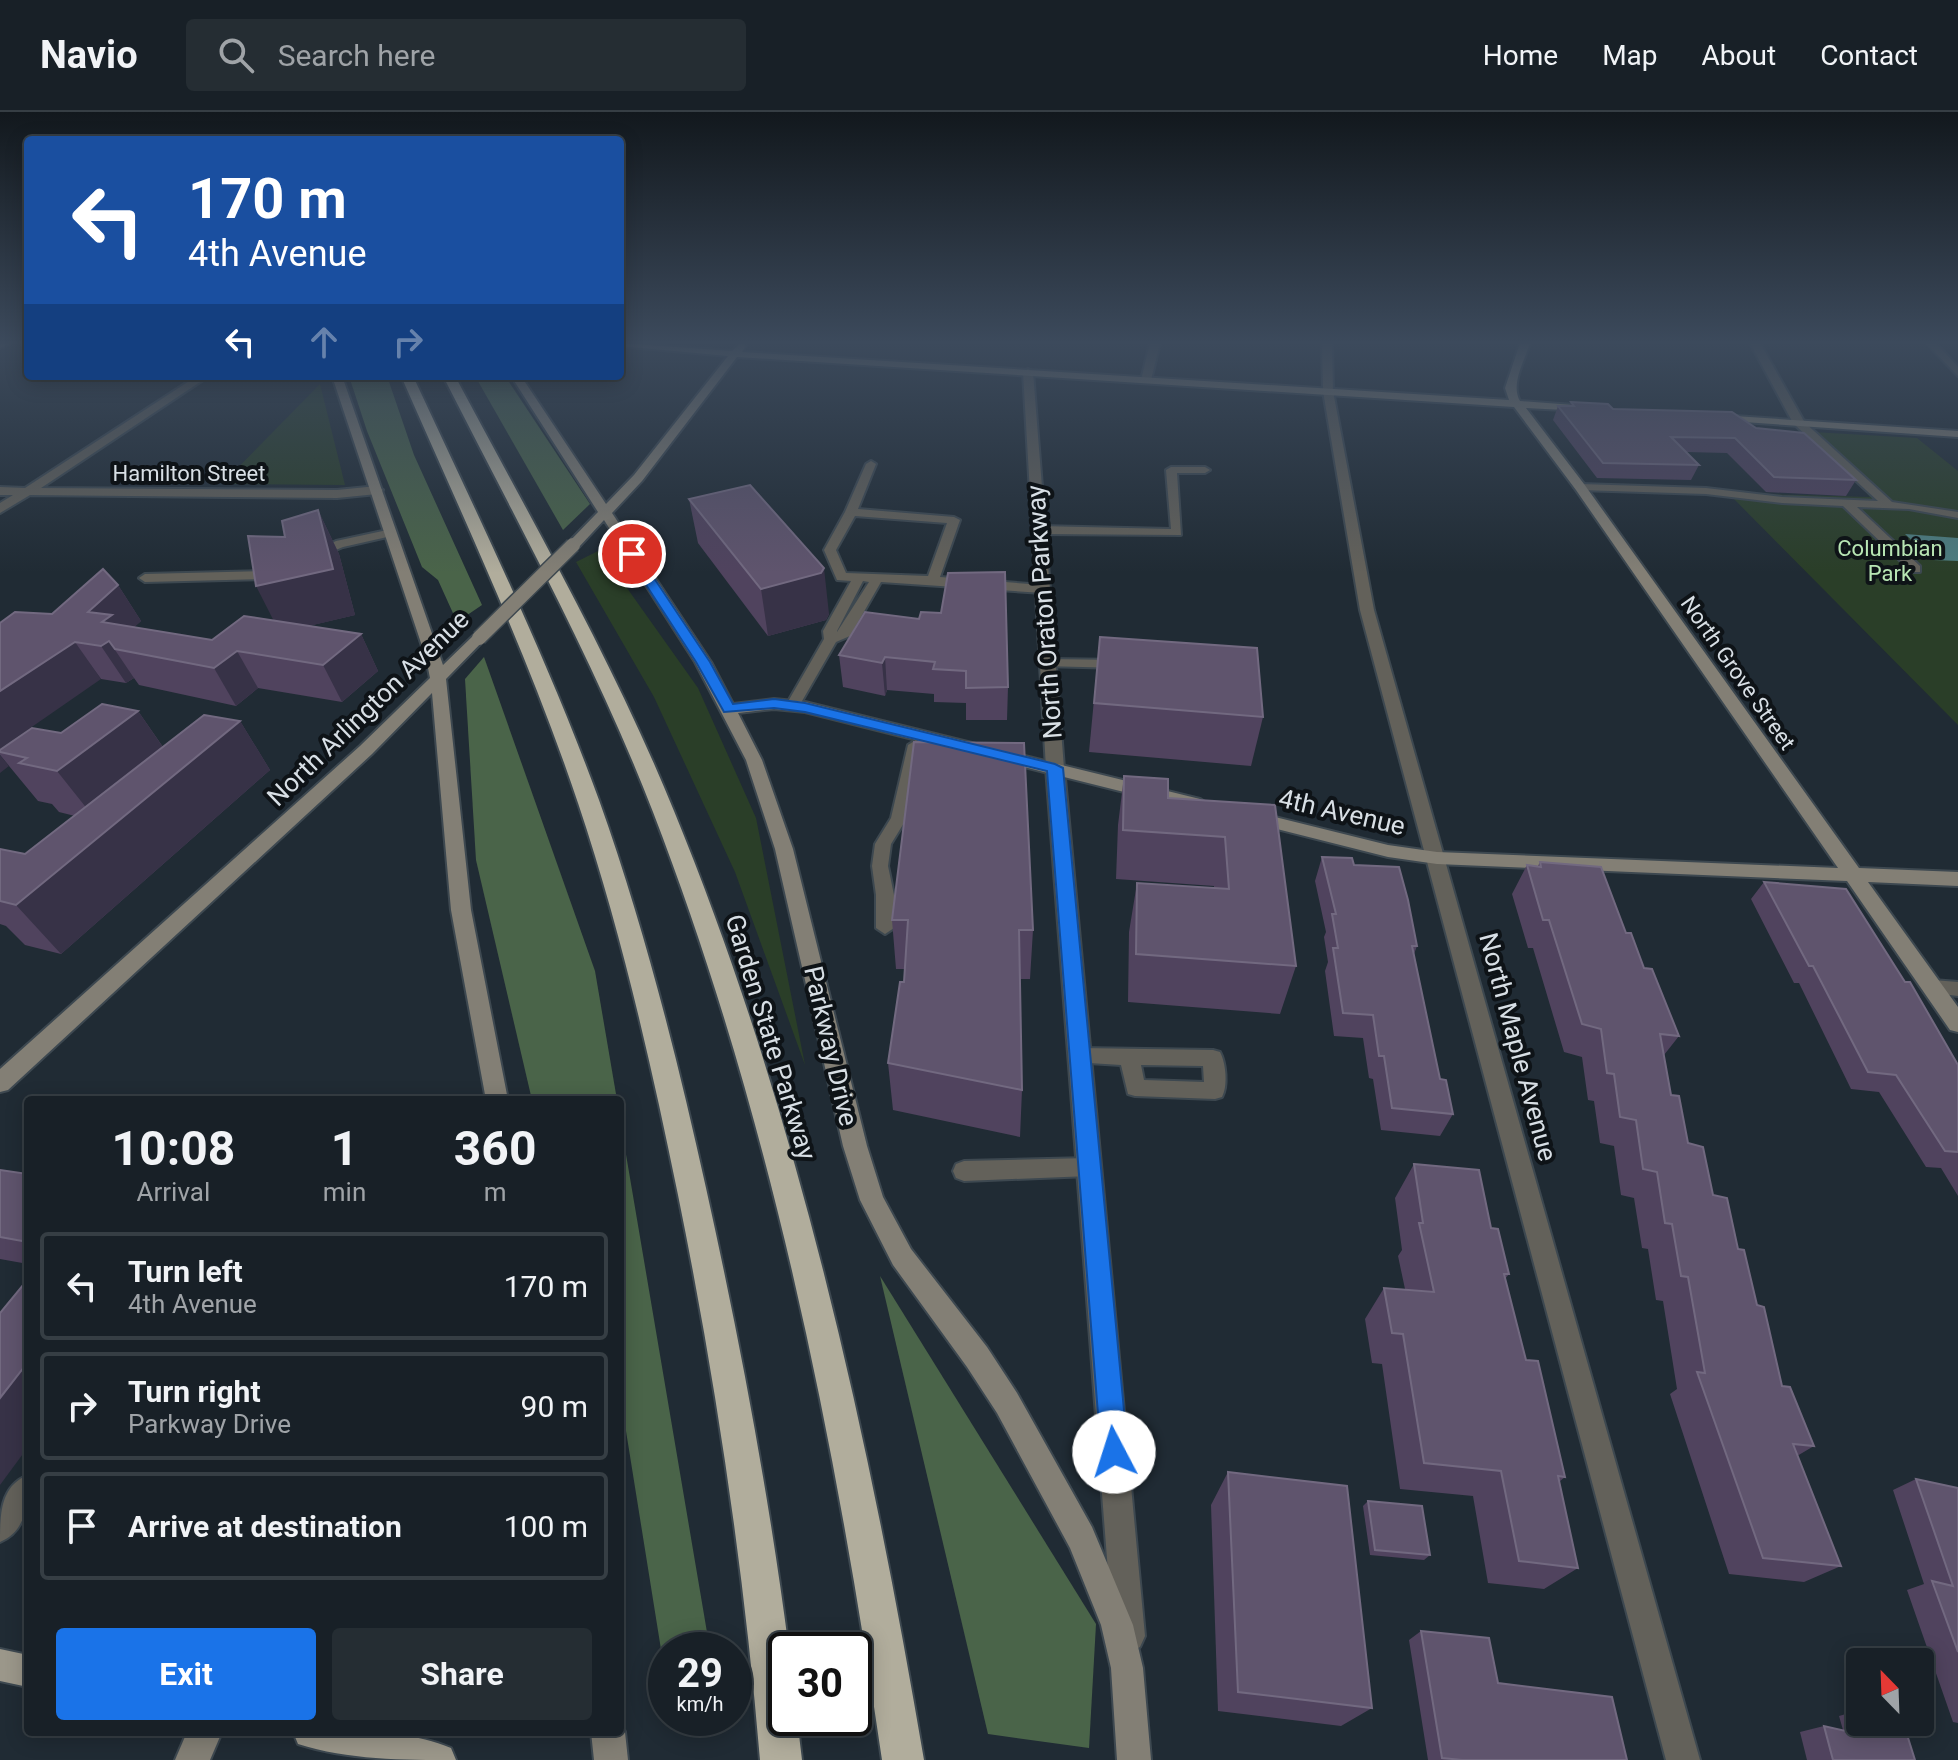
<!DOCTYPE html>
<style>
:root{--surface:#182027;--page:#252d33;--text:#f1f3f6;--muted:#9fa3a7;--line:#363e44;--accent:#1a73e8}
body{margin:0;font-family:Roboto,sans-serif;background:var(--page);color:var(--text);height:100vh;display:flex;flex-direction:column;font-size:30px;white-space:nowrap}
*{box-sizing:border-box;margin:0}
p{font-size:26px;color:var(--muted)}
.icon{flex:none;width:44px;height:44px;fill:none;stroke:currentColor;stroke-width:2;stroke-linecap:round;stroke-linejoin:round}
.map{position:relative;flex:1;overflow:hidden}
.side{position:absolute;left:24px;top:984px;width:600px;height:640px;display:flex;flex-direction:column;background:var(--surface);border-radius:8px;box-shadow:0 4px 20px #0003,0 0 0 2px var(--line)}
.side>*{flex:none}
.guide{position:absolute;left:24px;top:24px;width:600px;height:244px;border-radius:8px;box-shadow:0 4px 20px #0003,0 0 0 2px var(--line);background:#1a4fa0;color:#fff;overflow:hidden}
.needle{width:52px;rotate:337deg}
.tools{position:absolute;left:1846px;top:1536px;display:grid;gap:16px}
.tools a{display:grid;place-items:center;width:88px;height:88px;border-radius:8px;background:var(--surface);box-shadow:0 4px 20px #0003,0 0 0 2px var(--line);font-size:40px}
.speed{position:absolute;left:648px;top:1520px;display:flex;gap:16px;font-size:40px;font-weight:700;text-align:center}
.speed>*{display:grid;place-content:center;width:104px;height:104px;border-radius:50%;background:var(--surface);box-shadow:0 4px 20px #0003,0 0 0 2px var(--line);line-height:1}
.speed small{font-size:20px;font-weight:400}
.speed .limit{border:4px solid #111;border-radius:12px;background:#fff;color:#111}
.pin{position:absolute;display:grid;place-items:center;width:68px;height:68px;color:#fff;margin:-34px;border:4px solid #fff;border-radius:50%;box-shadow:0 2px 8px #0007}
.me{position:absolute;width:88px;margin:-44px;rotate:355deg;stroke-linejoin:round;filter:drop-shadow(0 0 6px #0008)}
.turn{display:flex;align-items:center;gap:28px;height:168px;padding:0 32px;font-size:36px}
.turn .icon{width:104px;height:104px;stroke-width:2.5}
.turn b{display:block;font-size:56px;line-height:68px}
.lanes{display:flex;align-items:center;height:76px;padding:0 32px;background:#0003;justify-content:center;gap:40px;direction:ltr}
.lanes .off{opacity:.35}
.eta{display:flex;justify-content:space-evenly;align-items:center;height:136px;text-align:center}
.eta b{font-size:48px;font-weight:700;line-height:56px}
.cta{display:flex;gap:16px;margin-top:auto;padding:16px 32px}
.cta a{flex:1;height:92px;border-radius:8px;background:var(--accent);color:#fff;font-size:32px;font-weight:700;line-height:92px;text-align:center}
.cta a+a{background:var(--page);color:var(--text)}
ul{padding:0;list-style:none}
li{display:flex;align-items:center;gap:24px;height:108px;margin:0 16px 12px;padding:0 16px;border:4px solid var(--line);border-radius:8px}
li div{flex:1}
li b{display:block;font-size:30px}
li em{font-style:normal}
header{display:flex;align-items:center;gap:48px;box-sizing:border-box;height:112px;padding:0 40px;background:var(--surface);border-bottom:2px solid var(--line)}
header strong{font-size:38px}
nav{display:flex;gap:44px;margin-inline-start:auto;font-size:28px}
.search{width:560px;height:72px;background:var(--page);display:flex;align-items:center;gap:20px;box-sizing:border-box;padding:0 28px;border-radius:8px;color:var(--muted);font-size:30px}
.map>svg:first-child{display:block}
.green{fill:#2a3e28}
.forest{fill:#4a6449}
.water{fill:#4e7e80}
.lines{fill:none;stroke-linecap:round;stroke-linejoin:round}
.lane-casing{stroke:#3d4850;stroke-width:4}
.street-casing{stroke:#3d4850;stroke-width:4}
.secondary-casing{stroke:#3d4850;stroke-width:4}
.primary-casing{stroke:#3d4850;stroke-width:4}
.highway-casing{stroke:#3d4850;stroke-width:4}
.lane{fill:#63615a;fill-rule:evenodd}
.street{fill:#63615a;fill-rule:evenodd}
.secondary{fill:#837f75;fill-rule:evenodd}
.primary{fill:#9b978a;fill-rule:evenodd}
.highway{fill:#b1ad9c;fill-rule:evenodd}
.secondary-bridge-casing{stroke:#3d4850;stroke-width:17;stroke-linecap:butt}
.secondary-bridge{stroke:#837f75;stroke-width:14}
.wall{fill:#50435e}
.shaded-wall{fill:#373247}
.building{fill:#5f546d;stroke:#726980;stroke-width:2}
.route{fill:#1a73e8;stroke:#114b97;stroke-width:2}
.labels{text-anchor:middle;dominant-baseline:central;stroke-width:8;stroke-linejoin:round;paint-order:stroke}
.far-street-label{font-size:22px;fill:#d8dfe5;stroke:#0e1317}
.far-park-label{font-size:22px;fill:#b8e6b4;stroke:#0e1317}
.street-label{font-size:26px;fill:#d8dfe5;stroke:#0e1317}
</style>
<header>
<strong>Navio</strong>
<div class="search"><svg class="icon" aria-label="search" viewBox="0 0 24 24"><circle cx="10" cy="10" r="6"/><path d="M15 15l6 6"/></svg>Search here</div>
<nav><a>Home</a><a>Map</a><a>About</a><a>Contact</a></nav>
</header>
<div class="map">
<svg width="1958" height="1648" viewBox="0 0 1958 1648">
<rect width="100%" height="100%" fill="#202b34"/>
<g class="green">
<polygon points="320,272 345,373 222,372"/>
<polygon points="1813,320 1917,326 1958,359 1958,613 1728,381 1870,385"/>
<polygon points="600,438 698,576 756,706 805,953 735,760 654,585 576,450"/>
</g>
<g class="forest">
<polygon points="349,264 387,264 414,343 482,493 457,510 438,468 422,455 367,319"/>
<polygon points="475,264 505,264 590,392 563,418"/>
<polygon points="484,545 595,859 617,988 532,988 476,748 465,567"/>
<polygon points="620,1007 710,1538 666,1538 664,1556 626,1319 620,1311"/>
<polygon points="880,1164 1096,1512 1089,1636 988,1622"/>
</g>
<polygon class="water" points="1905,422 1958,426 1958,449 1933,448"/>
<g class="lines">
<g class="lane-casing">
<g id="lane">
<polygon points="1795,309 1803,309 1892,390 1958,400 1958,406 1909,397 1857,395 1920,454 1920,460 1912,460 1843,394 1782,391 1706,382 1580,378 1574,375 1580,372 1706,376 1782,385 1878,389 1795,313"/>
<path d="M 871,349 L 876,352 L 858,397 L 954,405 L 960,408 L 940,465 L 1043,473 L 1049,477 L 1043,481 L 881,470 L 850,524 L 836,530 L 798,596 L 788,596 L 786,593 L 824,527 L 823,519 L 851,469 L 837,468 L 824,438 L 845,400 L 866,352 ZM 855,404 L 947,411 L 928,464 L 846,461 L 836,438 ZM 863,469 L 869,470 L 837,520 L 837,519 Z"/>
<polygon points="1171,355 1205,355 1210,358 1205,361 1177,361 1181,423 1039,422 1033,418 1039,414 1171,417 1166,358"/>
<polygon points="392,417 396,419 396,423 343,435 314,447 308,443 336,429"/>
<polygon points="275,454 279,455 279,461 264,467 145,470 139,466 145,462 262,459"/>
<polygon points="1048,547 1121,548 1128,552 1121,556 1043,554 1043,548"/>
<polygon points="916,628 924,633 907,706 891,732 888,754 894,783 894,816 885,822 876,816 876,783 872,754 875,732 891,706 908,633"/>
<polygon points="1933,868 1958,870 1958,884 1926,880 1924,875 1926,870"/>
<path d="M 1080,936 L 1213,938 L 1220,940 C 1226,951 1228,974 1222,985 L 1215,987 L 1135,984 L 1128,982 L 1121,953 L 1073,950 L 1070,944 L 1073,938 ZM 1141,953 L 1203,954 L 1204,970 L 1144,968 Z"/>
<polygon points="1089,1046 1097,1048 1100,1055 1097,1062 1089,1064 964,1069 956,1066 953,1059 956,1052 964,1049"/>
<path d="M 28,1363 C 28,1389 28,1418 0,1430 C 0,1403 0,1374 28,1363 Z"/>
</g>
</g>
<g class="street-casing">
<g id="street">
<polygon points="1150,231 1160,231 1151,268 1146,271 1141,268"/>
<polygon points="1322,231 1332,231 1333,279 1374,498 1700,1648 1666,1648 1360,498 1323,279"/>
<polygon points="1750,231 1760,231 1805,311 1803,313 1793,311"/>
<polygon points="1926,231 1936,231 1958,255 1958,264"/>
<polygon points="1028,257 1033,260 1064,656 1145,1524 1140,1535 1129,1540 1118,1535 1113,1524 1046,656 1023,260"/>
<polygon points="197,264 209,264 41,376 337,378 377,374 383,378 377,382 337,386 30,383 0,401 0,391 13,383 0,383 0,375 25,376"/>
</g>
</g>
<g class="secondary-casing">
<g id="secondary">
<polygon points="0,231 11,231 0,236"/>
<path d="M 620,231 L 732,239 L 741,231 L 746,234 L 742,240 L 1509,288 L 1505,276 L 1520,231 L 1530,231 C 1525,248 1510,272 1520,289 L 1587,294 L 1588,296 L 1583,299 L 1526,296 L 1584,372 L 1859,756 L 1958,760 L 1958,774 L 1868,770 L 1958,895 L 1958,920 L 1950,918 L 1847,769 L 1437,752 L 1388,745 L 1245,709 L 1242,705 L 1245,701 L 1251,699 L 1388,733 L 1437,740 L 1838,756 L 1576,378 L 1514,295 L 737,245 L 642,369 L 612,401 L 711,550 L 733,592 L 774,587 L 805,590 L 1200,687 L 1209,693 L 1200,699 L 805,600 L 774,597 L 738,601 L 762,648 L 793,737 L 867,1034 L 883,1085 L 911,1137 L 987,1235 L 1017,1281 L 1092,1415 L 1133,1513 L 1143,1556 L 1151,1648 L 1117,1648 L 1111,1556 L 1101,1513 L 1070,1436 L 997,1301 L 967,1255 L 893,1153 L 860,1088 L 843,1034 L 775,737 L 746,648 L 695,550 L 604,408 L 578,436 L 566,433 L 598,400 L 511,264 L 521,264 L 606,392 L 634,363 L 728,244 L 620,234 Z"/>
<polygon points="332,264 342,264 443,553 474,523 484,523 486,526 446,567 471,798 508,988 486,988 451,798 432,581 372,642 8,978 0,980 0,957 360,634 430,566 426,546"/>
<polygon points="1719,303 1958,319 1958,325 1715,308 1713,306"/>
<polygon points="620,1608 625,1620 628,1648 594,1648 591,1620 620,1620"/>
<polygon points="187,1620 222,1620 210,1648 175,1648"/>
</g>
</g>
<g class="primary-casing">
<g id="primary">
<polygon points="0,1537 28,1543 28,1575 0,1569"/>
<path d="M 293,1620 C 346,1620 401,1615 451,1636 L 456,1648 C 403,1648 348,1648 298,1632 Z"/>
</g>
</g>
<g class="highway-casing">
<g id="highway">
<path d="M 401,264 L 413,264 C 478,404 546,543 599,688 C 644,814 677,945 706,1076 C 740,1229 769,1383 789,1538 L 786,1538 L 786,1606 L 797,1606 L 802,1648 L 760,1648 C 744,1458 716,1270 678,1083 C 651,951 621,819 578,691 C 529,545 463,405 401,264 Z"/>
<path d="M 443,264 L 455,264 C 531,407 613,549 674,699 C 799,1004 869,1325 924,1648 L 882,1648 C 835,1326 771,1006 653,700 C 595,550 516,408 443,264 Z"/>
</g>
</g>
<use href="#lane" class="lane"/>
<use href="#street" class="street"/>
<use href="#secondary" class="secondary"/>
<use href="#primary" class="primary"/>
<use href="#highway" class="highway"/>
<g class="secondary-bridge-casing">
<polyline id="secondary-bridge" points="479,526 573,433"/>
</g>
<use href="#secondary-bridge" class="secondary-bridge"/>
</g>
<g class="wall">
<polygon points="1571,290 1756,316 1856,368 1846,384 1766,380 1727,341 1686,340 1699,353 1691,368 1597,366 1553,308 1558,294 1569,294"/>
<polygon points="689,387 829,502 826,508 768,524 698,431"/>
<polygon points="318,398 339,442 355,503 308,514 361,522 378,559 342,590 258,576 236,594 139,573 134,566 126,571 101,567 52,502 118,473 141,509 134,515 212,528 274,509 285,425"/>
<polygon points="865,500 1008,575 1007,608 966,608 966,591 934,590 934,582 887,578 885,584 843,575 839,543"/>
<polygon points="1100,525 1263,605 1251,654 1089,640"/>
<polygon points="138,599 163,635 240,609 270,658 61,842 25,833 6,814 0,812 0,737 25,742 75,704 59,700 52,692 38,689 0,643 0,638"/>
<polygon points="914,630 1033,818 1030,867 1020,867 1022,978 1020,1025 893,998 888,951 904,870 905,857 896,857 892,808"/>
<polygon points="1124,664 1168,686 1275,693 1296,854 1280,902 1128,890 1129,820 1137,771 1214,776 1214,774 1116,767 1118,713"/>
<polygon points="1322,745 1354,753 1417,834 1414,842 1440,967 1453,1002 1440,1024 1381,1018 1373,967 1369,966 1363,926 1334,924 1325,859 1328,850 1324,825 1326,820 1315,769"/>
<polygon points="1540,750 1626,821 1679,924 1664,943 1671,983 1688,1031 1738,1137 1782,1274 1814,1334 1797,1344 1841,1454 1804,1470 1729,1462 1670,1282 1677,1277 1663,1189 1656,1188 1648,1137 1642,1136 1634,1086 1621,1083 1614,1034 1600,1031 1594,989 1588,988 1582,945 1564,940 1533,836 1528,836 1512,782 1527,753 1538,754"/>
<polygon points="1764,770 1958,953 1958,1084 1941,1056 1926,1055 1879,980 1851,977 1799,871 1794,871 1751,787"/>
<polygon points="1414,1052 1491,1116 1509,1162 1505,1167 1526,1248 1565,1365 1559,1370 1578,1456 1544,1477 1488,1471 1473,1384 1400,1377 1382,1252 1372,1251 1365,1207 1384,1176 1405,1177 1398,1144 1402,1138 1395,1086"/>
<polygon points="0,1058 28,1062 28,1152 0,1147"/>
<polygon points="1228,1360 1372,1596 1341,1614 1218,1599 1211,1393"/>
<polygon points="1916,1367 1958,1376 1958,1611 1953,1610 1907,1478 1924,1472 1893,1378"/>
<polygon points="1368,1389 1430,1443 1424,1448 1370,1443 1363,1394"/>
<polygon points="1421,1519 1498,1571 1627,1648 1428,1648 1409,1528"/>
<polygon points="1860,1598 1860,1610 1903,1610 1915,1648 1807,1648 1800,1620 1824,1614 1843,1618 1839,1604"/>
</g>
<g class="shaded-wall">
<polygon points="318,398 339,442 355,503 280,521 256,474"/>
<polygon points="824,456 829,502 826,508 768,524 761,477"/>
<polygon points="118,473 141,509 113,535 134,566 126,571 101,534 88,500"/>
<polygon points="361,522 378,559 342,590 323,553"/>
<polygon points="75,530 101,567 0,637 0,579"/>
<polygon points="237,539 258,576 236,594 214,556"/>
<polygon points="885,545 887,578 885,584 882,551"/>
<polygon points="138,599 171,647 96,708 57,659"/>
<polygon points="240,609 270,658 61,842 16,793"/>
<polygon points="0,643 9,654 0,661"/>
<polygon points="28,1250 28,1335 0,1373 0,1286"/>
</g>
<g class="building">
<polygon points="1571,290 1608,292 1613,297 1732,300 1756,316 1804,321 1856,368 1774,365 1735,326 1671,325 1699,353 1603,351 1558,294 1574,294"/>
<polygon points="750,373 824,456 821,461 761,477 689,387"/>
<polygon points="318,398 333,457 256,474 248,424 285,425 282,409"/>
<polygon points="103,457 118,473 88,500 112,503 102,510 212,528 244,504 361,522 323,553 237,539 214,556 115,537 109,529 101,534 75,530 0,579 0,511 15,500 52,502"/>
<polygon points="1005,460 1008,575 966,576 966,559 933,557 935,550 885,545 882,551 839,543 865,500 919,507 921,500 941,501 948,461"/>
<polygon points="1100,525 1257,536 1263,605 1094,591"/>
<polygon points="102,592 138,599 57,659 19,651 27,646 0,640 0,638 32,616 61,621"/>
<polygon points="204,603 240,609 16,793 0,789 0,737 25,742"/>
<polygon points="914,630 1024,631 1033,818 1019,818 1022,978 888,951 900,870 904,870 908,808 892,808"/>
<polygon points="1124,664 1168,667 1168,686 1275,693 1296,854 1136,842 1137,771 1229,777 1225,725 1123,718"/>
<polygon points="1322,745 1352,746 1354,753 1399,755 1408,788 1417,834 1412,834 1440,967 1446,968 1453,1002 1392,996 1384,944 1379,944 1373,903 1343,901 1333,836 1338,836 1332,802 1336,802"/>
<polygon points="1540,750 1601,755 1626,821 1631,821 1644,856 1652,857 1679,924 1660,922 1671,983 1679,984 1688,1031 1703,1035 1713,1083 1727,1086 1738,1137 1744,1138 1757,1193 1764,1195 1782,1274 1790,1275 1814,1334 1793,1332 1841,1454 1763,1446 1697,1260 1705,1261 1688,1165 1681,1164 1672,1112 1665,1111 1657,1060 1643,1057 1636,1008 1620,1005 1614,962 1607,961 1601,917 1582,912 1549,808 1543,808 1527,753 1541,755"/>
<polygon points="1764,770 1846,777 1905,870 1910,870 1958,953 1958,1040 1945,1039 1896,963 1868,960 1813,854 1809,854"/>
<polygon points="1414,1052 1479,1058 1491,1116 1498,1117 1509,1162 1504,1162 1526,1248 1538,1249 1565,1365 1558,1364 1578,1456 1519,1449 1501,1359 1424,1351 1403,1222 1392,1221 1384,1176 1434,1180 1419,1111 1423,1111"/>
<polygon points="0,1058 28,1062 28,1130 0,1125"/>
<polygon points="28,1167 28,1250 0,1286 0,1201"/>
<polygon points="1228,1360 1347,1374 1372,1596 1238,1580"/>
<polygon points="1916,1367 1958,1376 1958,1540 1932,1469 1953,1474"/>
<polygon points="1368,1389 1422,1394 1430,1443 1375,1438"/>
<polygon points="1421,1519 1489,1526 1498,1571 1612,1585 1627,1648 1462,1648 1442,1646"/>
<polygon points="1868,1610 1903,1610 1915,1648 1833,1648 1824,1614 1872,1625"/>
</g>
<linearGradient id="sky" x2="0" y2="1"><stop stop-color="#12181d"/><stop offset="0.5" stop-color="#3c4a5c"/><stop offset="1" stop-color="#3c4a5c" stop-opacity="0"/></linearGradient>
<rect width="1958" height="461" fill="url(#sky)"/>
<polygon class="route" points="628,439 636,439 710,550 733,592 774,587 805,591 1055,652 1063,656 1128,1340 1124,1350 1114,1353 1105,1350 1101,1340 1047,659 805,600 774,596 724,600 696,550 626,442"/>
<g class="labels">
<g class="far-street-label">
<text x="189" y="361">Hamilton Street</text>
<text transform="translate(1738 561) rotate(55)">North Grove Street</text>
</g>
<g class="far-park-label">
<text x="1890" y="436">Columbian<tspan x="1890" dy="25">Park</tspan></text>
</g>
<g class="street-label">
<text transform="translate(1044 500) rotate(-94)">North Oraton Parkway</text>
<text transform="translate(368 596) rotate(-44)">North Arlington Avenue</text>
<text transform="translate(1342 700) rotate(13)">4th Avenue</text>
<text transform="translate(771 925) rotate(73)">Garden State Parkway</text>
<text transform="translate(831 934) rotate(77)">Parkway Drive</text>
<text transform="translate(1518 935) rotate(75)">North Maple Avenue</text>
</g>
</g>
</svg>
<div class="tools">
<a><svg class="needle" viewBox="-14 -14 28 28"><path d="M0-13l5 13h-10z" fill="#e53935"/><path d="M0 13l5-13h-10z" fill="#9fa3a7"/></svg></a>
</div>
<div class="speed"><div>29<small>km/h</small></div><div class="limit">30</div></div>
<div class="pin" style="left:632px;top:442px;background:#d93025"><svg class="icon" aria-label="arrive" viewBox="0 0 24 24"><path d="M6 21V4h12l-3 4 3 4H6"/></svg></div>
<svg class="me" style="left:1114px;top:1340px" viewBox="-20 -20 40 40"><circle r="19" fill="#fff"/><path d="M0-13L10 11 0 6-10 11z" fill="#1a73e8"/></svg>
<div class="guide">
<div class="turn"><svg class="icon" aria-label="left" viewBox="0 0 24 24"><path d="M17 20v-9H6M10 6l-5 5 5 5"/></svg><div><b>170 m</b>4th Avenue</div></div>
<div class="lanes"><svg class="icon" aria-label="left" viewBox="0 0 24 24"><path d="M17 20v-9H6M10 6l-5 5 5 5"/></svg><svg class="icon off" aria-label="ahead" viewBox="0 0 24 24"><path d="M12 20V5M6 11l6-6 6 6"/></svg><svg class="icon off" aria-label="right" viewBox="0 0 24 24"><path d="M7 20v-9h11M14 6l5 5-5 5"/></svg></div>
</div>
<section class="side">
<div class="eta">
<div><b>10:08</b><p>Arrival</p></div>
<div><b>1</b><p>min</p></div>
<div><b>360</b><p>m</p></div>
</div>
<ul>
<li><svg class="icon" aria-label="left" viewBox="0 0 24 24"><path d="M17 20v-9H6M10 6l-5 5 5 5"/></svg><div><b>Turn left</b><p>4th Avenue</p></div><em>170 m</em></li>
<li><svg class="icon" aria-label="right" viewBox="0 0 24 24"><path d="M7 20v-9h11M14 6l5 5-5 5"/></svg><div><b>Turn right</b><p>Parkway Drive</p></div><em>90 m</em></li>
<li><svg class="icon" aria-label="arrive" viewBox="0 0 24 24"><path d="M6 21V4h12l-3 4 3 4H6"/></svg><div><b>Arrive at destination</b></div><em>100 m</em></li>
</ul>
<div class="cta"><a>Exit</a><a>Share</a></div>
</section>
</div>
